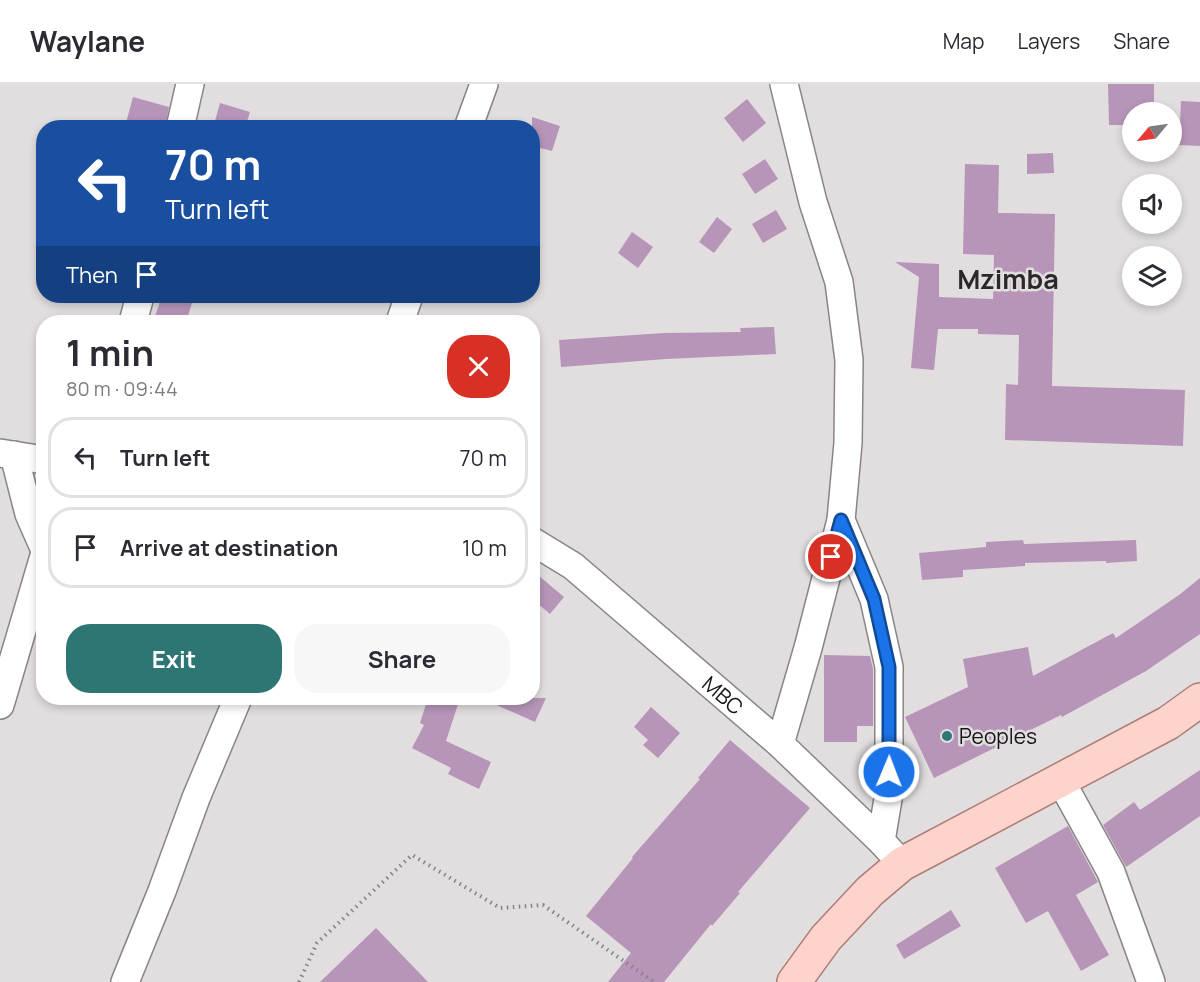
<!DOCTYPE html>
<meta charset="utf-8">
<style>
:root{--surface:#fff;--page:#f7f7f7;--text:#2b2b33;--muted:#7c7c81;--line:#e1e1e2;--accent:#2d7673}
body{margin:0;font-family:Manrope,sans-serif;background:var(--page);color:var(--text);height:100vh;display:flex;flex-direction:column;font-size:22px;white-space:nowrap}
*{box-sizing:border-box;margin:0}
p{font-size:20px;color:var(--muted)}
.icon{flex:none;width:33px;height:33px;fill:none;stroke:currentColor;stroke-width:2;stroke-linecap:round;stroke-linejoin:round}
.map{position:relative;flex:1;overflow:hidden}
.panel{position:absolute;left:36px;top:231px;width:504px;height:390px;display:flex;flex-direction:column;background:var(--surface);border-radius:24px;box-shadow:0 3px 9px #0003}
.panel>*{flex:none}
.guide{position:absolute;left:36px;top:36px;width:504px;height:183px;border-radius:24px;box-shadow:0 3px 9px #0003;background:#1a4fa0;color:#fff;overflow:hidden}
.needle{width:39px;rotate:241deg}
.controls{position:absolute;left:1122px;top:18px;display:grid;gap:12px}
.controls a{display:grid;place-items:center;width:60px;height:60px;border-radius:50%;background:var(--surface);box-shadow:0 3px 9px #0003;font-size:30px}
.pin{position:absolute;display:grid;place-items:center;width:51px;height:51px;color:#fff;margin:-26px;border:3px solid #fff;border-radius:50%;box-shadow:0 2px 6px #0007}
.me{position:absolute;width:66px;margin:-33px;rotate:1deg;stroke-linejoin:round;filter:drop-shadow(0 0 4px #0008)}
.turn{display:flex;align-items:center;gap:21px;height:126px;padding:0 30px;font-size:27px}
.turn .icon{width:78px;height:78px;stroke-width:2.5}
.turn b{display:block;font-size:42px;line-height:51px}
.then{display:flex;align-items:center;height:57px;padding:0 30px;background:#0003;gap:12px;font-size:22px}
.round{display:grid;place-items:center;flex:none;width:63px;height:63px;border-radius:24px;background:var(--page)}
.summary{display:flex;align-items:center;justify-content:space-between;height:102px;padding:0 30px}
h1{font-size:36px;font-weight:700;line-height:45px}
.cta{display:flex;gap:12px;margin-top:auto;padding:12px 30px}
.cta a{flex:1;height:69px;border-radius:24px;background:var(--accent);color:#fff;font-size:24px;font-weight:700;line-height:69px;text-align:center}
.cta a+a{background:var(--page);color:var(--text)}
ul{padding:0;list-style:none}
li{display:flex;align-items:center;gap:18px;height:81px;margin:0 12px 9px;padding:0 18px;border:3px solid var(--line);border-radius:24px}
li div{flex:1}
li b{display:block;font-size:22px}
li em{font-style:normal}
header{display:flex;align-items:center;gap:36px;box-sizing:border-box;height:84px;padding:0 30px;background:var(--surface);border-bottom:2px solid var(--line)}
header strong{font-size:28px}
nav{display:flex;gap:33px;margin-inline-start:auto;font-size:21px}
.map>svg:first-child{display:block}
.building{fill:#b695b9}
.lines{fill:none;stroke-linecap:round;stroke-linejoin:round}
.minor-casing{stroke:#898586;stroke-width:30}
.major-casing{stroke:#ac7d75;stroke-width:36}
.path{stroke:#868384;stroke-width:4;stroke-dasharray:1.5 4.5;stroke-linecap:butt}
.minor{stroke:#fff;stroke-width:27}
.major{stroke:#fed3cb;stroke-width:33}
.route-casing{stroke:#114b97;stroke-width:15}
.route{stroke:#1a73e8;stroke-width:10}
.poi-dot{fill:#2d7673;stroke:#e2dedf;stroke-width:2}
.labels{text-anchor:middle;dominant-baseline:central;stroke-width:5;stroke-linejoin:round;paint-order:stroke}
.street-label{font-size:21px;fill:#171616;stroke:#e2dedf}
.poi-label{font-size:21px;fill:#171616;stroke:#e2dedf;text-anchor:start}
.district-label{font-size:27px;font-weight:bold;fill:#2b2829;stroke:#e2dedf}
</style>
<header>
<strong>Waylane</strong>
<nav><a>Map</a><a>Layers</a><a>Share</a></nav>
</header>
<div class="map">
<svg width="1200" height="898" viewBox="0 0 1200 898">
<rect width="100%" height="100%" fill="#e2dedf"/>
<g class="building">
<polygon points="1108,0 1154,0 1154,28 1132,28 1132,41 1109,41"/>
<polygon points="133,13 169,23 165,44 139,44 126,39"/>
<polygon points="747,15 766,39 743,58 724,34"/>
<polygon points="1181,17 1200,18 1200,62 1179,61"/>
<polygon points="220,19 250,28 245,44 213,44"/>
<polygon points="532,33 560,42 552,67 532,62"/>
<polygon points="1053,69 1054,89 1027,90 1027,70"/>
<polygon points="765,75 778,95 755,110 742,90"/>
<polygon points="965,80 999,81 998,129 1055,130 1052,302 1185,306 1183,362 1005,356 1006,300 1018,301 1019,251 978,250 978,245 938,245 934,286 911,284 919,193 895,178 939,180 939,213 993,215 994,171 963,170"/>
<polygon points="776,126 787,145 763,159 752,140"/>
<polygon points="717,133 732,145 714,169 699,158"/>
<polygon points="632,148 653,163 638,184 618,169"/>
<polygon points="162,212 168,212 192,219 186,238 153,238"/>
<polygon points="774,243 776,270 666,275 561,283 559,256 664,249 741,248 740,244"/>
<polygon points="1023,456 1024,460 1136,456 1137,477 1106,479 1106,477 1025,479 1025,482 963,486 963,493 922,496 919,469 986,463 986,458"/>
<polygon points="532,486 564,513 550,530 532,515"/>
<polygon points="1200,494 1200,550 1146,587 1062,633 1061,631 934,694 905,633 968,603 963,575 1028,563 1033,592 1113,549 1116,554 1179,511"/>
<polygon points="824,571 870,572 873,585 873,642 857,642 857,658 824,658"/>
<polygon points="428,614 460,614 446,657 491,678 479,705 448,690 451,684 412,664 424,641 420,639"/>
<polygon points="481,614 546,614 535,638"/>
<polygon points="651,623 680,649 658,674 643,661 648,656 634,643"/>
<polygon points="730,656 810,724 738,808 740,809 712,842 711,840 664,898 608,898 631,869 586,832 633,774 632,773 700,695 698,694"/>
<polygon points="1200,686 1200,732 1126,783 1103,741 1134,718 1140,726"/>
<polygon points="1068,742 1098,798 1076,811 1109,871 1081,887 1048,827 1026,839 995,784"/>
<polygon points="951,826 961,842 904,875 896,861"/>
<polygon points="376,844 428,898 320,898"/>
</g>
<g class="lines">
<g class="minor-casing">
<g id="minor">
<polyline points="180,44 190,0"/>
<polyline points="468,44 484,0"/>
<polyline points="133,238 140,212"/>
<polyline points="400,238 409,212"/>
<polyline points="0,369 44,376"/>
<polyline points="14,371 29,430 44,464"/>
<polyline points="841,436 874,515 889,583 889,709 881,757"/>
<path id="s1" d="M 532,457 L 573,482 L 780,660 L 881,757 L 902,780"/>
<polyline points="0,621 44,472"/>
<polyline points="780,660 808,564 841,436 848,359 849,276 839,198 813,118 784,0"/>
<polyline points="1061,697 1111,788 1151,898"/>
<polyline points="125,898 162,807 196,714 238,614"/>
</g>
</g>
<g class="major-casing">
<polyline id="major" points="794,898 826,854 870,807 902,780 1168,639 1200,616"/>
</g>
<polyline class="path" points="299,898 317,859 412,771 500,824 543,821 654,898"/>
<use href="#minor" class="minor"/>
<use href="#major" class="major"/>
</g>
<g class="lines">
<g class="route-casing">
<polyline id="route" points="831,473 841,436 874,515 889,583 889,688"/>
</g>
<use href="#route" class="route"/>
</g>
<circle class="poi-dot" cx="947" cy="652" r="6"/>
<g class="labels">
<g class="street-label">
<text stroke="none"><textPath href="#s1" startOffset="246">MBC</textPath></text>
</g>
<g class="poi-label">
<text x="959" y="652">Peoples</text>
</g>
<g class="district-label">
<text x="1008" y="194">Mzimba</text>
</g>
</g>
</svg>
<div class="controls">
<a><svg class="needle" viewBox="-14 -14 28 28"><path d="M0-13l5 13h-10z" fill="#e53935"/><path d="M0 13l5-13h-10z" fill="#7c7c81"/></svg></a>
<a><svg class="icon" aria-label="sound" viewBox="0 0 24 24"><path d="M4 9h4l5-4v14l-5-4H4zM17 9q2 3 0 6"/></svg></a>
<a><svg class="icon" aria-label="layers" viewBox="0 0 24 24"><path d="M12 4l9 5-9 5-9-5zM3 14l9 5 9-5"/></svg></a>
</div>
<div class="pin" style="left:831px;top:473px;background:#d93025"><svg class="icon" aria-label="arrive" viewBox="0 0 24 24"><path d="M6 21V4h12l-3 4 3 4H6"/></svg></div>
<svg class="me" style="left:889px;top:688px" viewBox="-20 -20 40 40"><circle r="17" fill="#1a73e8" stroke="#fff" stroke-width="3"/><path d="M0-11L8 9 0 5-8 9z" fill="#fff"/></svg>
<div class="guide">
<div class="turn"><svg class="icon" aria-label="left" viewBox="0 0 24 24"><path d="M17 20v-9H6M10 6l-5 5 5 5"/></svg><div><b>70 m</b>Turn left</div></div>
<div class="then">Then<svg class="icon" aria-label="arrive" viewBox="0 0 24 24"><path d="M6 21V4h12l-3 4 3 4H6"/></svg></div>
</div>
<section class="panel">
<div class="summary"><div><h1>1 min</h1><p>80 m · 09:44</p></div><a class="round" style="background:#d93025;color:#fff"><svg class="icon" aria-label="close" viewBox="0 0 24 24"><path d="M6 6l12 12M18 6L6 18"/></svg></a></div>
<ul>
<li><svg class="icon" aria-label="left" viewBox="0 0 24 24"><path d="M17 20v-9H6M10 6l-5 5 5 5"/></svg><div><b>Turn left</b></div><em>70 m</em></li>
<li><svg class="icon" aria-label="arrive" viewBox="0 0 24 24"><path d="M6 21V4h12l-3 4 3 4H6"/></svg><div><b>Arrive at destination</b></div><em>10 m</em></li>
</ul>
<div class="cta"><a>Exit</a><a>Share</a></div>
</section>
</div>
